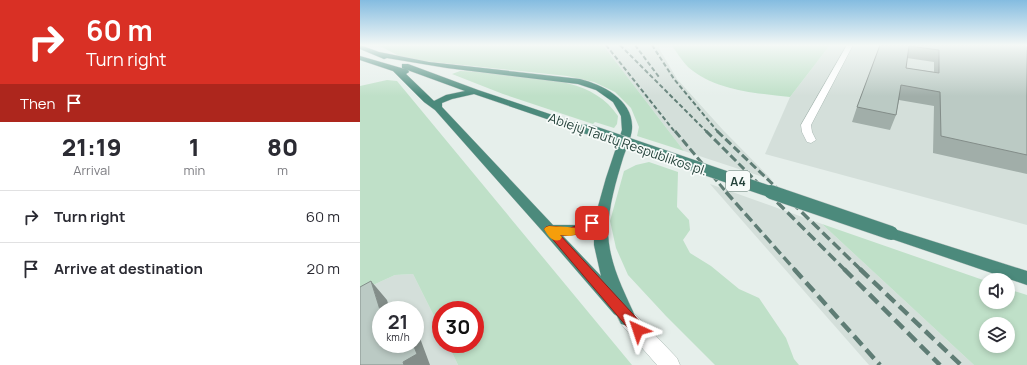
<!DOCTYPE html>
<meta charset="utf-8">
<style>
:root{--surface:#fff;--page:#f7f7f7;--text:#2b2b33;--muted:#7c7c81;--line:#e1e1e2}
body{margin:0;font-family:Manrope,sans-serif;background:var(--page);color:var(--text);height:100vh;display:flex;flex-direction:column;font-size:15px;white-space:nowrap}
*{box-sizing:border-box;margin:0}
p{font-size:13px;color:var(--muted)}
.icon{flex:none;width:22px;height:22px;fill:none;stroke:currentColor;stroke-width:2;stroke-linecap:round;stroke-linejoin:round}
.map{position:relative;flex:1;overflow:hidden}
.details{display:flex;flex-direction:column;background:var(--surface);width:360px}
.details>*{flex:none}
.hud{background:#d93025;color:#fff;overflow:hidden}
.fabs{position:absolute;left:619px;top:273px;display:grid;gap:8px}
.fabs a{display:grid;place-items:center;width:36px;height:36px;border-radius:50%;background:var(--surface);box-shadow:0 2px 6px #0003;font-size:20px}
.speed{position:absolute;left:12px;top:301px;display:flex;gap:8px;font-size:20px;font-weight:700;text-align:center}
.speed>*{display:grid;place-content:center;width:52px;height:52px;border-radius:50%;background:var(--surface);box-shadow:0 2px 6px #0003;line-height:1}
.speed small{font-size:10px;font-weight:400}
.speed .limit{border:6px solid #d22;background:#fff;color:#111}
.pin{position:absolute;display:grid;place-items:center;width:34px;height:34px;color:#fff;margin:-17px;border-radius:8px;box-shadow:0 2px 6px #0006}
.me{position:absolute;width:44px;margin:-22px;rotate:318deg;stroke-linejoin:round;filter:drop-shadow(0 0 3px #0008)}
.turn{display:flex;align-items:center;gap:14px;height:84px;padding:0 20px;font-size:18px}
.turn .icon{width:52px;height:52px;stroke-width:2.5}
.turn b{display:block;font-size:28px;line-height:34px}
.then{display:flex;align-items:center;height:38px;padding:0 20px;background:#0003;gap:8px;font-size:15px}
.eta{display:flex;justify-content:space-evenly;align-items:center;height:68px;text-align:center}
.eta b{font-size:24px;font-weight:800;line-height:28px}
ul{padding:0;list-style:none}
li{display:flex;align-items:center;gap:12px;height:52px;padding:0 20px;border-top:1px solid var(--line)}
li div{flex:1}
li b{display:block;font-size:15px}
li em{font-style:normal}
main{display:flex;flex:1;min-height:0}
.map>svg:first-child{display:block}
.built{fill:#d4dfda;fill-rule:evenodd}
.green{fill:#bfe0c8;fill-rule:evenodd}
.lines{fill:none;stroke-linecap:round;stroke-linejoin:round}
.minor-casing{stroke:#a8b8b2;stroke-width:1}
.trunk-casing{stroke:#c2cac8;stroke-width:1}
.minor{fill:#fff;fill-rule:evenodd}
.trunk{fill:#4c8a7c;fill-rule:evenodd}
.rail-far3{stroke:#5f7d75;stroke-width:2;stroke-dasharray:4.5 2.5;stroke-linecap:butt}
.rail-far2{stroke:#5f7d75;stroke-width:3;stroke-dasharray:8 3.5;stroke-linecap:butt}
.rail-far1{stroke:#5f7d75;stroke-width:3.5;stroke-dasharray:10 4.5;stroke-linecap:butt}
.rail{stroke:#5f7d75;stroke-width:4.5;stroke-dasharray:12 6;stroke-linecap:butt}
.trunk-bridge-far2-casing{stroke:#c2cac8;stroke-width:10;stroke-linecap:butt}
.trunk-bridge-far1-casing{stroke:#c2cac8;stroke-width:12;stroke-linecap:butt}
.trunk-bridge-casing{stroke:#c2cac8;stroke-width:15;stroke-linecap:butt}
.trunk-bridge-far2{stroke:#4c8a7c;stroke-width:9}
.trunk-bridge-far1{stroke:#4c8a7c;stroke-width:11}
.trunk-bridge{stroke:#4c8a7c;stroke-width:14}
.wall{fill:#a1aea9;fill-rule:evenodd}
.shaded-wall{fill:#838d89}
.building{fill:#bbcac4;stroke:#838d89;fill-rule:evenodd}
.route{fill:#d93025;stroke:#8d1f18}
.slow{fill:#f59e0b}
.labels{text-anchor:middle;dominant-baseline:central;stroke-width:3.5;stroke-linejoin:round;paint-order:stroke}
.shield{fill:#f7fbf9;stroke:#637a73;stroke-width:1}
.shield-label{font-size:12px;font-weight:bold;fill:#24423a}
.street-label{font-size:13px;fill:#24423a;stroke:#f7fbf9}
</style>
<main>
<section class="details">
<div class="hud">
<div class="turn"><svg class="icon" aria-label="right" viewBox="0 0 24 24"><path d="M7 20v-9h11M14 6l5 5-5 5"/></svg><div><b>60 m</b>Turn right</div></div>
<div class="then">Then<svg class="icon" aria-label="arrive" viewBox="0 0 24 24"><path d="M6 21V4h12l-3 4 3 4H6"/></svg></div>
</div>
<div class="eta">
<div><b>21:19</b><p>Arrival</p></div>
<div><b>1</b><p>min</p></div>
<div><b>80</b><p>m</p></div>
</div>
<ul>
<li><svg class="icon" aria-label="right" viewBox="0 0 24 24"><path d="M7 20v-9h11M14 6l5 5-5 5"/></svg><div><b>Turn right</b></div><em>60 m</em></li>
<li><svg class="icon" aria-label="arrive" viewBox="0 0 24 24"><path d="M6 21V4h12l-3 4 3 4H6"/></svg><div><b>Arrive at destination</b></div><em>20 m</em></li>
</ul>
</section>
<div class="map">
<svg width="667" height="365" viewBox="0 0 667 365">
<rect width="100%" height="100%" fill="#e6efeb"/>
<g class="built">
<polygon points="243,45 264,45 271,50 270,45 297,45 317,79 363,130 412,180 324,151"/>
<polygon points="470,45 667,45 667,225 405,154 430,97"/>
<polygon points="350,184 462,224 614,365 509,365"/>
<path d="M 53,274 L 81,330 L 81,344 L 88,344 L 98,365 L 0,365 L 0,291 L 35,275 ZM 21,310 L 55,310 L 55,344 L 21,344 Z"/>
</g>
<g class="green">
<polygon points="18,45 243,45 324,151 277,136 279,127 271,108 255,92 234,82 207,76 64,61 39,56"/>
<path d="M 311,45 L 470,45 L 430,97 C 395,93 356,91 328,67 C 322,61 317,52 311,45 Z"/>
<path d="M 100,71 C 117,71 135,74 152,76 C 190,80 234,80 258,116 L 257,124 L 254,128 L 235,122 L 233,124 L 143,94 L 92,74 Z"/>
<polygon points="27,80 37,81 272,365 98,365 88,344 115,344 115,310 81,310 81,330 53,274 35,275 0,291 0,86"/>
<polygon points="289,162 318,172 317,207 329,220 330,230 323,240 330,253 351,266 379,289 399,298 426,338 434,359 439,365 355,365 306,316 268,275 256,248 250,221 264,171 276,165"/>
<path d="M 462,224 L 626,281 L 626,302 L 648,302 L 648,289 L 667,295 L 667,365 L 614,365 ZM 626,324 L 648,324 L 648,346 L 626,346 Z"/>
</g>
<g class="lines">
<g class="minor-casing">
<g id="minor">
<polygon points="487,45 493,45 451,125 452,132 456,140 451,143 447,142 442,132 441,125"/>
<polygon points="267,310 273,312 317,358 320,365 297,365 261,324 258,318 261,312"/>
</g>
</g>
<g class="trunk-casing">
<g id="trunk">
<path d="M 0,45 L 19,52 L 69,62 L 220,79 C 243,85 274,100 272,129 C 271,139 266,149 263,158 C 256,181 249,205 248,229 C 248,262 263,289 276,318 L 273,324 L 267,326 L 261,324 L 257,316 L 254,314 L 184,233 L 75,110 L 64,102 L 33,71 L 0,60 L 0,56 L 48,70 L 49,72 L 46,74 L 74,101 L 86,95 L 105,91 L 42,68 L 42,64 L 48,64 L 118,90 L 228,127 L 230,129 L 228,131 L 222,131 L 114,94 L 92,99 L 82,103 L 82,107 L 193,225 L 217,225 L 225,220 L 237,210 L 246,178 L 262,130 L 261,116 L 253,102 L 236,90 L 218,84 L 87,68 L 27,58 L 24,59 L 0,49 ZM 234,227 L 234,245 L 241,276 L 203,236 L 219,234 Z"/>
<polygon points="531,228 667,271 667,285 526,237 524,233 526,229"/>
</g>
</g>
<use href="#minor" class="minor"/>
<use href="#trunk" class="trunk"/>
<g class="rail-far3">
<polyline points="246,45 315,132"/>
<polyline points="260,45 347,132"/>
<polyline points="275,45 299,77"/>
<polyline points="292,45 314,79 358,132"/>
</g>
<g class="rail-far2">
<polyline points="315,131 367,193"/>
<polyline points="346,131 408,193"/>
<polyline points="357,131 422,193"/>
</g>
<g class="rail-far1">
<polyline points="366,192 435,270"/>
<polyline points="407,192 485,270"/>
<polyline points="421,192 501,270"/>
</g>
<g class="rail">
<polyline points="434,269 520,365"/>
<polyline points="484,269 580,365"/>
<polyline points="500,269 601,365"/>
</g>
<g class="trunk-bridge-far2-casing">
<polyline id="trunk-bridge-far2" points="225,129 235,132"/>
</g>
<g class="trunk-bridge-far1-casing">
<polyline id="trunk-bridge-far1" points="232,131 414,193"/>
</g>
<g class="trunk-bridge-casing">
<polyline id="trunk-bridge" points="411,192 531,233"/>
</g>
<use href="#trunk-bridge-far2" class="trunk-bridge-far2"/>
<use href="#trunk-bridge-far1" class="trunk-bridge-far1"/>
<use href="#trunk-bridge" class="trunk-bridge"/>
</g>
<path class="wall" d="M 520,45 L 667,45 L 667,174 L 573,153 L 574,106 L 539,100 L 536,115 L 530,130 L 492,122 L 497,107 ZM 547,58 L 574,62 L 574,72 L 546,68 Z"/>
<g class="shaded-wall">
<polygon points="11,281 27,300 30,310 21,310 21,313"/>
<polygon points="55,328 57,330 70,365 44,365 43,362 53,344 55,344"/>
</g>
<g class="building">
<path d="M 520,45 L 667,45 L 667,155 L 581,136 L 580,92 L 541,85 L 536,115 L 497,107 ZM 549,46 L 579,50 L 579,73 L 546,68 Z"/>
<polygon points="11,281 21,313 21,344 53,344 57,354 43,362 44,365 0,365 0,287"/>
</g>
<linearGradient id="sky" x2="0" y2="1"><stop stop-color="#84bce0"/><stop offset="0.47" stop-color="#f4f8f6"/><stop offset="1" stop-color="#f4f8f6" stop-opacity="0"/></linearGradient>
<rect width="667" height="96" fill="url(#sky)"/>
<path class="route" d="M 232,220 L 235,221 L 237,223 C 230,234 212,236 200,235 L 283,325 L 285,330 L 283,334 L 278,336 L 273,334 L 184,229 L 186,227 L 189,226 L 210,228 Z"/>
<path class="slow" d="M 189,226 C 198,227 210,226 218,229 L 219,231 L 218,234 L 210,236 L 200,235 L 202,237 L 200,240 C 192,242 188,236 184,229 L 186,227 Z"/>
<g class="labels">
<rect class="shield" x="366" y="171" width="24" height="20" rx="3"/>
<g class="shield-label">
<text x="378" y="181">A4</text>
</g>
<g class="street-label">
<text transform="translate(268 144) rotate(19)">Abiejų Tautų Respublikos pl.</text>
</g>
</g>
</svg>
<div class="fabs">
<a><svg class="icon" aria-label="sound" viewBox="0 0 24 24"><path d="M4 9h4l5-4v14l-5-4H4zM17 9q2 3 0 6"/></svg></a>
<a><svg class="icon" aria-label="layers" viewBox="0 0 24 24"><path d="M12 4l9 5-9 5-9-5zM3 14l9 5 9-5"/></svg></a>
</div>
<div class="speed"><div>21<small>km/h</small></div><div class="limit">30</div></div>
<div class="pin" style="left:232px;top:223px;background:#d93025"><svg class="icon" aria-label="arrive" viewBox="0 0 24 24"><path d="M6 21V4h12l-3 4 3 4H6"/></svg></div>
<svg class="me" style="left:278px;top:330px" viewBox="-20 -20 40 40"><path d="M0-17L14 15 0 8-14 15z" fill="#d93025" stroke="#fff" stroke-width="4"/></svg>
</div>
</main>
